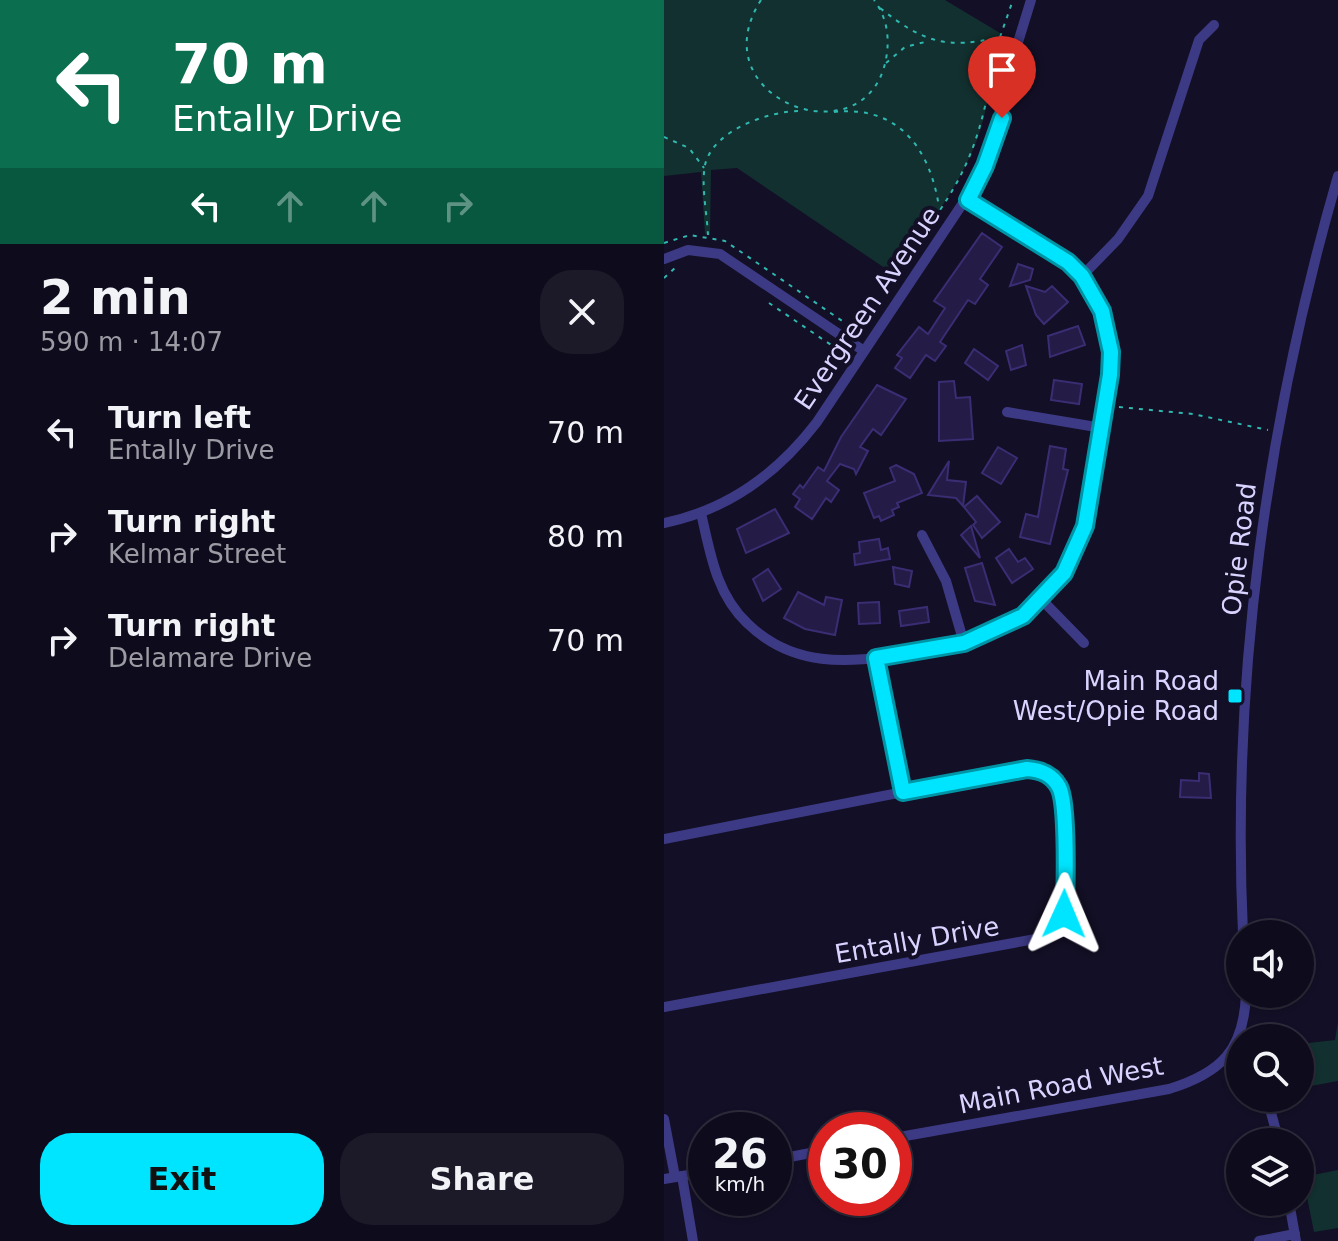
<!DOCTYPE html>
<meta charset="utf-8">
<style>
:root{--surface:#0e0b1c;--page:#1c1929;--text:#f1f3f6;--muted:#9b9ba3;--line:#2e2b3b;--accent:#00e5ff}
body{margin:0;font-family:"DejaVu Sans",sans-serif;background:var(--page);color:var(--text);height:100vh;display:flex;flex-direction:column;font-size:30px;white-space:nowrap}
*{box-sizing:border-box;margin:0}
p{font-size:26px;color:var(--muted)}
.icon{flex:none;width:44px;height:44px;fill:none;stroke:currentColor;stroke-width:2;stroke-linecap:round;stroke-linejoin:round}
.map{position:relative;flex:1;overflow:hidden}
.side{display:flex;flex-direction:column;background:var(--surface);width:664px}
.side>*{flex:none}
.guide{background:#0b6e4f;color:#fff;overflow:hidden}
.controls{position:absolute;left:562px;top:920px;display:grid;gap:16px}
.controls a{display:grid;place-items:center;width:88px;height:88px;border-radius:50%;background:var(--surface);box-shadow:0 2px 6px #0004,0 0 0 2px var(--line);font-size:40px}
.speed{position:absolute;left:24px;top:1112px;display:flex;gap:16px;font-size:40px;font-weight:700;text-align:center}
.speed>*{display:grid;place-content:center;width:104px;height:104px;border-radius:50%;background:var(--surface);box-shadow:0 2px 6px #0004,0 0 0 2px var(--line);line-height:1}
.speed small{font-size:20px;font-weight:400}
.speed .limit{border:12px solid #d22;background:#fff;color:#111}
.pin{position:absolute;display:grid;place-items:center;width:68px;height:68px;color:#fff;margin:-82px -34px;border-radius:50% 50% 50% 0;rotate:-45deg;box-shadow:0 0 8px #0007}
.pin .icon{rotate:45deg}
.me{position:absolute;width:88px;margin:-44px;rotate:1deg;stroke-linejoin:round;filter:drop-shadow(0 0 6px #0008)}
.turn{display:flex;align-items:center;gap:28px;height:168px;padding:0 40px;font-size:36px}
.turn .icon{width:104px;height:104px;stroke-width:2.5}
.turn b{display:block;font-size:56px;line-height:68px}
.lanes{display:flex;align-items:center;height:76px;padding:0 40px;background:#0003;justify-content:center;gap:40px;direction:ltr}
.lanes .off{opacity:.35}
.round{display:grid;place-items:center;flex:none;width:84px;height:84px;border-radius:32px;background:var(--page)}
.headline{display:flex;align-items:center;justify-content:space-between;height:136px;padding:0 40px}
h1{font-size:48px;font-weight:700;line-height:60px}
.cta{display:flex;gap:16px;margin-top:auto;padding:16px 40px}
.cta a{flex:1;height:92px;border-radius:32px;background:var(--accent);color:#111;font-size:32px;font-weight:700;line-height:92px;text-align:center}
.cta a+a{background:var(--page);color:var(--text)}
ul{padding:0;list-style:none}
li{display:flex;align-items:center;gap:24px;height:104px;padding:0 40px}
li div{flex:1}
li b{display:block;font-size:30px}
li em{font-style:normal}
main{display:flex;flex:1;min-height:0}
.map>svg:first-child{display:block}
.green{fill:#12302f}
.building{fill:#241b47;stroke:#3b2d73;stroke-width:2}
.lines{fill:none;stroke-linecap:round;stroke-linejoin:round}
.path{stroke:#2fb8b0;stroke-width:2;stroke-dasharray:4 6;stroke-linecap:butt}
.street{stroke:#3d3a85;stroke-width:10}
.route-casing{stroke:#0095a6;stroke-width:20}
.route{stroke:#00e5ff;stroke-width:14}
.poi-dot{fill:#00e5ff;stroke:#130f26;stroke-width:3}
.labels{text-anchor:middle;dominant-baseline:central;stroke-width:8;stroke-linejoin:round;paint-order:stroke}
.street-label{font-size:26px;fill:#d9d4ff;stroke:#130f26}
.poi-label{font-size:26px;fill:#d9d4ff;stroke:#130f26;text-anchor:end}
</style>
<main>
<section class="side">
<div class="guide">
<div class="turn"><svg class="icon" aria-label="left" viewBox="0 0 24 24"><path d="M17 20v-9H6M10 6l-5 5 5 5"/></svg><div><b>70 m</b>Entally Drive</div></div>
<div class="lanes"><svg class="icon" aria-label="left" viewBox="0 0 24 24"><path d="M17 20v-9H6M10 6l-5 5 5 5"/></svg><svg class="icon off" aria-label="ahead" viewBox="0 0 24 24"><path d="M12 20V5M6 11l6-6 6 6"/></svg><svg class="icon off" aria-label="ahead" viewBox="0 0 24 24"><path d="M12 20V5M6 11l6-6 6 6"/></svg><svg class="icon off" aria-label="right" viewBox="0 0 24 24"><path d="M7 20v-9h11M14 6l5 5-5 5"/></svg></div>
</div>
<div class="headline"><div><h1>2 min</h1><p>590 m · 14:07</p></div><a class="round"><svg class="icon" aria-label="close" viewBox="0 0 24 24"><path d="M6 6l12 12M18 6L6 18"/></svg></a></div>
<ul>
<li><svg class="icon" aria-label="left" viewBox="0 0 24 24"><path d="M17 20v-9H6M10 6l-5 5 5 5"/></svg><div><b>Turn left</b><p>Entally Drive</p></div><em>70 m</em></li>
<li><svg class="icon" aria-label="right" viewBox="0 0 24 24"><path d="M7 20v-9h11M14 6l5 5-5 5"/></svg><div><b>Turn right</b><p>Kelmar Street</p></div><em>80 m</em></li>
<li><svg class="icon" aria-label="right" viewBox="0 0 24 24"><path d="M7 20v-9h11M14 6l5 5-5 5"/></svg><div><b>Turn right</b><p>Delamare Drive</p></div><em>70 m</em></li>
</ul>
<div class="cta"><a>Exit</a><a>Share</a></div>
</section>
<div class="map">
<svg width="674" height="1241" viewBox="0 0 674 1241">
<rect width="100%" height="100%" fill="#130f26"/>
<g class="green">
<path d="M 0,0 L 281,0 L 336,33 C 329,66 326,99 316,131 C 299,184 261,229 231,275 L 73,168 L 47,170 L 46,235 L 41,234 L 37,172 L 0,176 Z"/>
<polygon points="674,1022 674,1081 636,1088 636,1044 671,1040"/>
<polygon points="674,1170 674,1228 650,1232 639,1177"/>
</g>
<g class="building">
<polygon points="318,233 338,247 316,279 324,285 311,304 304,300 276,342 282,346 271,361 262,355 246,378 231,368 238,358 233,355 255,327 264,334 281,308 270,301"/>
<polygon points="354,264 369,269 366,280 346,286"/>
<polygon points="362,286 381,292 388,286 404,302 380,324 372,315"/>
<polygon points="414,326 421,345 386,357 384,336"/>
<polygon points="358,345 362,365 347,370 342,351"/>
<polygon points="310,349 334,366 324,380 301,363"/>
<polygon points="390,380 418,384 415,404 387,400"/>
<polygon points="290,381 292,398 306,397 309,439 275,441 275,382"/>
<polygon points="213,385 242,399 217,435 209,429 196,447 204,451 192,474 190,469 176,464 163,481 175,490 167,502 162,498 148,519 131,507 136,499 129,494 136,485 139,488 154,467 160,471 177,437"/>
<polygon points="386,446 402,449 399,469 404,470 386,544 356,537 362,514 374,517"/>
<polygon points="334,447 353,458 337,484 318,473"/>
<polygon points="285,461 283,480 302,482 299,506 292,498 264,495"/>
<polygon points="232,465 250,474 258,493 233,503 235,507 228,510 230,515 217,521 215,516 210,518 200,493 231,481 226,468"/>
<polygon points="313,496 336,522 318,538 309,525 312,522 300,507"/>
<polygon points="111,509 125,533 82,553 73,529"/>
<polygon points="307,526 316,558 297,535"/>
<polygon points="215,539 217,550 224,548 226,559 191,565 190,554 196,553 195,542"/>
<polygon points="345,549 354,562 361,558 369,569 348,583 332,558"/>
<polygon points="318,563 331,605 311,601 301,568"/>
<polygon points="229,567 248,571 245,587 231,584"/>
<polygon points="104,569 117,589 99,601 89,579"/>
<polygon points="134,592 160,605 162,597 178,600 171,635 141,629 120,618"/>
<polygon points="215,602 216,623 195,624 194,603"/>
<polygon points="263,607 265,622 237,626 235,611"/>
<polygon points="535,773 545,774 547,798 516,797 517,780 535,781"/>
</g>
<g class="lines">
<g class="path">
<path d="M 97,0 C 33,100 203,161 222,59 C 226,38 223,17 210,0"/>
<path d="M 216,8 C 259,42 282,50 336,37 C 320,107 318,148 276,210"/>
<polyline points="336,37 349,0"/>
<polyline points="222,63 241,47 265,41"/>
<path d="M 170,112 C 234,105 266,148 275,207"/>
<polyline points="0,137 25,148 40,168"/>
<path d="M 44,235 C 43,214 37,186 41,165 C 49,130 105,111 136,111"/>
<polyline points="0,243 26,235 61,241 193,331"/>
<polyline points="0,278 11,268"/>
<polyline points="105,303 179,353"/>
<polyline points="455,407 529,414 604,430"/>
</g>
<g class="street">
<polyline points="0,259 24,250 56,254 200,351"/>
<polyline points="418,276 454,239 484,196 535,40 550,25"/>
<polyline points="343,412 438,428"/>
<path d="M 37,513 C 46,552 52,594 83,623 C 129,668 183,663 242,654 C 304,644 362,629 399,575 C 428,532 431,473 439,423 C 447,371 453,323 419,278 C 392,243 340,222 304,200"/>
<path d="M 0,523 C 64,510 114,473 153,422 L 315,179 L 338,118 L 347,65 L 367,0"/>
<polyline points="258,535 282,581 300,643"/>
<polyline points="378,600 420,643"/>
<polyline points="212,658 239,792"/>
<path d="M 0,839 L 351,770 C 376,768 395,775 399,801 L 400,914 L 392,929 L 382,937 L 0,1007"/>
<path d="M 579,934 C 567,679 603,421 674,176"/>
<polyline points="563,1057 576,1068"/>
<polyline points="603,1098 615,1142"/>
<polyline points="0,1119 11,1177"/>
<path d="M 230,1138 L 505,1089 C 557,1073 580,1050 582,994"/>
<polyline points="110,1160 162,1150"/>
<polyline points="18,1176 29,1241"/>
<polyline points="0,1179 42,1172"/>
<polyline points="625,1202 632,1241"/>
<polyline points="595,1241 631,1234"/>
</g>
</g>
<g class="lines">
<g class="route-casing">
<path id="route" d="M 338,118 L 321,166 L 304,200 L 404,262 L 418,276 L 438,311 L 447,352 L 446,375 L 421,526 L 400,573 L 359,616 L 300,643 L 212,658 L 239,792 L 363,769 C 377,770 388,774 395,787 C 404,804 402,891 400,914"/>
</g>
<use href="#route" class="route"/>
</g>
<rect class="poi-dot" x="563" y="688" width="16" height="16" rx="4"/>
<g class="labels">
<g class="street-label">
<text transform="translate(203 308) rotate(-56)">Evergreen Avenue</text>
<text transform="translate(575 549) rotate(-83)">Opie Road</text>
<text transform="translate(253 940) rotate(-10)">Entally Drive</text>
<text transform="translate(397 1085) rotate(-11)">Main Road West</text>
</g>
<g class="poi-label">
<text x="555" y="681">Main Road<tspan x="555" dy="30">West/Opie Road</tspan></text>
</g>
</g>
</svg>
<div class="controls">
<a><svg class="icon" aria-label="sound" viewBox="0 0 24 24"><path d="M4 9h4l5-4v14l-5-4H4zM17 9q2 3 0 6"/></svg></a>
<a><svg class="icon" aria-label="search" viewBox="0 0 24 24"><circle cx="10" cy="10" r="6"/><path d="M15 15l6 6"/></svg></a>
<a><svg class="icon" aria-label="layers" viewBox="0 0 24 24"><path d="M12 4l9 5-9 5-9-5zM3 14l9 5 9-5"/></svg></a>
</div>
<div class="speed"><div>26<small>km/h</small></div><div class="limit">30</div></div>
<div class="pin" style="left:338px;top:118px;background:#d93025"><svg class="icon" aria-label="arrive" viewBox="0 0 24 24"><path d="M6 21V4h12l-3 4 3 4H6"/></svg></div>
<svg class="me" style="left:400px;top:914px" viewBox="-20 -20 40 40"><path d="M0-17L14 15 0 8-14 15z" fill="#00e5ff" stroke="#fff" stroke-width="4"/></svg>
</div>
</main>
